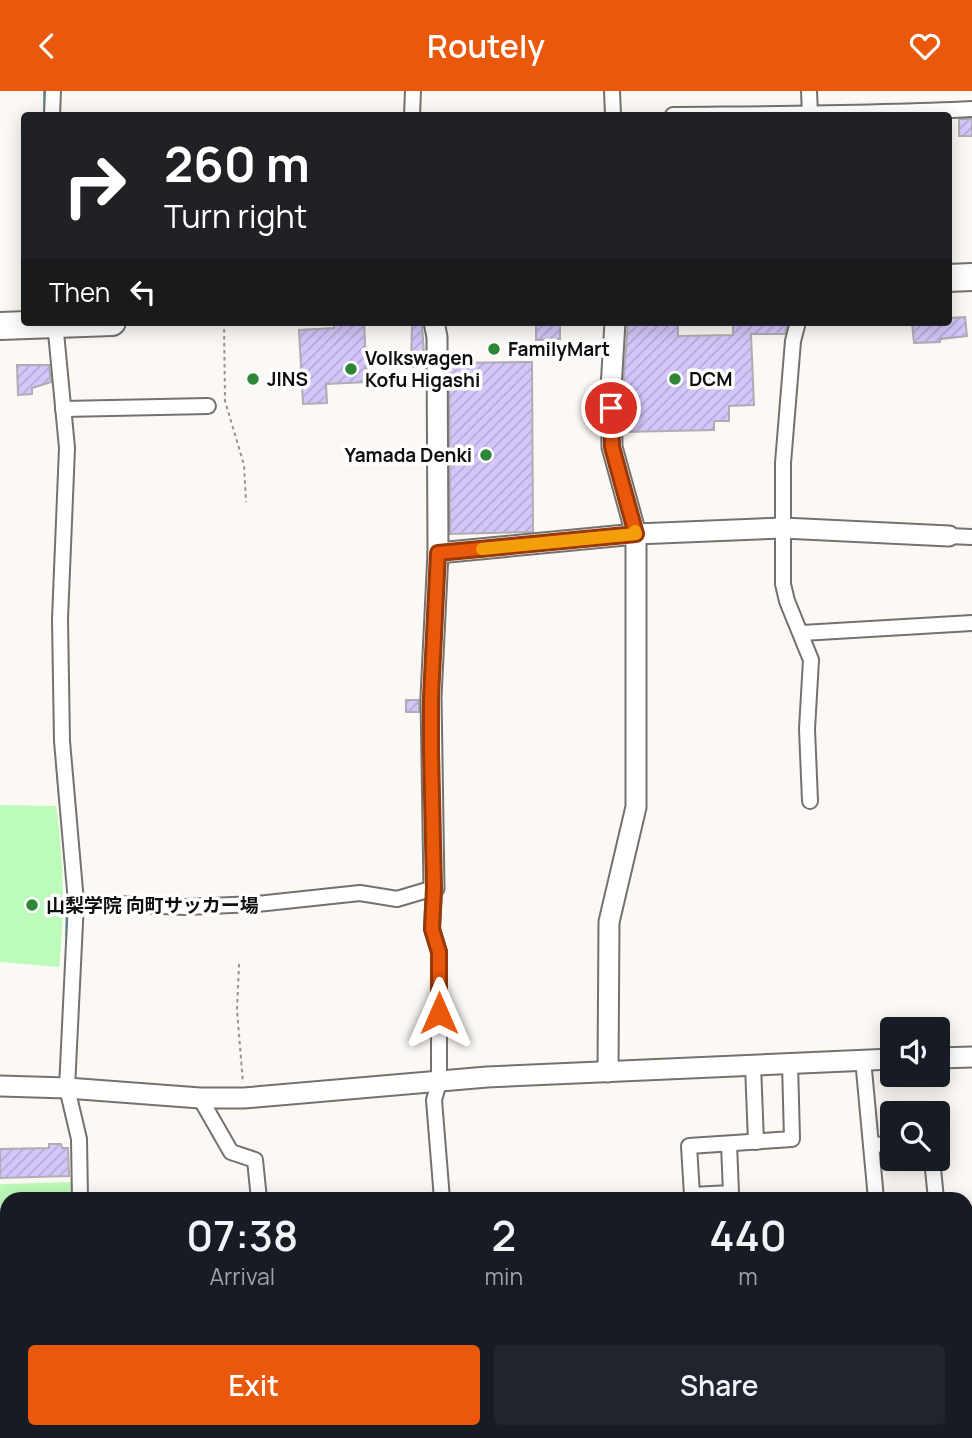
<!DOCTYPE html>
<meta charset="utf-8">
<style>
:root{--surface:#171b24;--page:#20242c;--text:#f1f3f6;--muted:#9ea1a6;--accent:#ea580c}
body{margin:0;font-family:Manrope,"Noto Sans JP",sans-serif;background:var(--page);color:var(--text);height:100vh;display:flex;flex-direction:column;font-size:26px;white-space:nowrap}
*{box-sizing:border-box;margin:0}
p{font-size:23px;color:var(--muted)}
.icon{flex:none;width:38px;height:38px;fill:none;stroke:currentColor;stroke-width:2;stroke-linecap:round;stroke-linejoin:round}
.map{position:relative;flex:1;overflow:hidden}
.side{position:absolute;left:0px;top:1101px;width:973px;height:247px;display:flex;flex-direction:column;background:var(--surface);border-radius:21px 21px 0 0;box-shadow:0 4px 18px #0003}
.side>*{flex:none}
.banner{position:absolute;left:21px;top:21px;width:931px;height:214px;border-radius:7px;box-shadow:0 4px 18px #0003;background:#202124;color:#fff;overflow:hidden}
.fabs{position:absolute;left:880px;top:926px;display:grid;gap:14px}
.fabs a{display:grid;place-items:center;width:70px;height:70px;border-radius:7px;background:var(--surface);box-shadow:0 4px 18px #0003;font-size:35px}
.pin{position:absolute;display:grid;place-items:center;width:60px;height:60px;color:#fff;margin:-30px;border:4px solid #fff;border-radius:50%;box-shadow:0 2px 7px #0007}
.me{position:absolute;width:77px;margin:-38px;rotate:0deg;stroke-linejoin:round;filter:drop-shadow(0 0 5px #0008)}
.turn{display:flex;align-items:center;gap:24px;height:147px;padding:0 28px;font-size:32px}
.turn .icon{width:91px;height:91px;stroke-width:2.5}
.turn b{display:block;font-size:49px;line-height:60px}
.then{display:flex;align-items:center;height:66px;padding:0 28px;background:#0003;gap:14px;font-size:26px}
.eta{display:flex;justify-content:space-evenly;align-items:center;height:119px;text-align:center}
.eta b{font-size:42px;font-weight:600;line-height:49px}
.cta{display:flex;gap:14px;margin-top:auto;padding:14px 28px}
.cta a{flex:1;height:80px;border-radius:7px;background:var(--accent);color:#fff;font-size:28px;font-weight:600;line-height:80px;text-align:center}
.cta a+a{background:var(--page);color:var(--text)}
header{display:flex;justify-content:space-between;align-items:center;height:91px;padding:0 28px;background:var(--accent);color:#fff;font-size:32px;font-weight:600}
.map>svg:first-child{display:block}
.grass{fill:#bdfbba}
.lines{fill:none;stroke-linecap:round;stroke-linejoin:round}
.stream{stroke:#13b9cc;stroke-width:3.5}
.building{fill:url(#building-hatch);stroke:#afadb2;stroke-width:2}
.street-casing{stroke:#75716e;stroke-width:18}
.secondary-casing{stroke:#75716e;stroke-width:23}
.highway-casing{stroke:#75716e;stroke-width:30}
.path{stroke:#969390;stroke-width:2;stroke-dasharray:3.5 3.5;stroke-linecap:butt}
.street{stroke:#fff;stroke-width:14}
.secondary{stroke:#fff;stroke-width:19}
.highway{stroke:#fff;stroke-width:26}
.route-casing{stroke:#983908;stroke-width:18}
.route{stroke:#ea580c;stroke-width:12}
.slow{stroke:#f59e0b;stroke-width:12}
.poi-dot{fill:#2c8636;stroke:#fff;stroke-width:2.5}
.labels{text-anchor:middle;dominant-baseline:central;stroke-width:7;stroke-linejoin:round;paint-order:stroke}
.poi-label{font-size:19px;font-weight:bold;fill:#100f0e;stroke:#fff;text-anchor:start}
</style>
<header><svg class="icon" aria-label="back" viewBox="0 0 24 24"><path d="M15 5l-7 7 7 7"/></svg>Routely<svg class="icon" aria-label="heart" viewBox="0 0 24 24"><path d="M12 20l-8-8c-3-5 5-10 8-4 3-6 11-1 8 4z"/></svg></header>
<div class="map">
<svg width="972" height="1347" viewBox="0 0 972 1347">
<defs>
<pattern id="building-hatch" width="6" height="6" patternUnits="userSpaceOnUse" patternTransform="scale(1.75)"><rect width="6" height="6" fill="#d5c6fa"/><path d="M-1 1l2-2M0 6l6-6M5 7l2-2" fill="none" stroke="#b6a9d5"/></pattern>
</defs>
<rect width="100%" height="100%" fill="#fcf8f4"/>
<g class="grass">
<path d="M 0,714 L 56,715 C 64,769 65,822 59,876 L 0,871 Z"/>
<polygon points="75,1091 75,1108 7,1108 7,1340 37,1341 37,1347 0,1347 0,1093"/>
</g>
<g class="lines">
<g class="stream">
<polyline points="45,21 45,0"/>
<polyline points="57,671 60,709"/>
<polyline points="67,845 68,796"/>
</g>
</g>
<g class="building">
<rect x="959" y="28" width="13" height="17"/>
<polygon points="965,226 967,245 940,248 940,251 914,252 912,231 948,231 948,227"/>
<polygon points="335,231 364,231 367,291 326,293 327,312 303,313 299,239 334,237"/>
<polygon points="536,231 560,231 560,248 536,249"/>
<polygon points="628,231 678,231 678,245 733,244 733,232 787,234 785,243 751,243 754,314 729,315 729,330 714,330 714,339 624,341 623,297"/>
<polygon points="412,234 422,234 425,276 411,276"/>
<polygon points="532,271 533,441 450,443 449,272"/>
<polygon points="17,274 49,274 51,291 32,297 32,303 18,304"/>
<rect x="406" y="609" width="13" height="12"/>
<polygon points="49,1053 61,1053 62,1057 68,1057 69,1085 0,1087 0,1058 49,1057"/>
</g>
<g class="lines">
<g class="street-casing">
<g id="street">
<polyline points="612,0 613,24"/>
<polyline points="809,0 810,24"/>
<polyline points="52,24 53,0"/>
<polyline points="412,24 413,0"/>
<path d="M 673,24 C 773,23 872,23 972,18"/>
<polyline points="55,231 67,357 60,528 62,650 76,811 67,997 79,1048 80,1108"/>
<polyline points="798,231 793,250 783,372 783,493 787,510 811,569 807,638 810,710"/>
<polyline points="63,318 208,315"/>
<polyline points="949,445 972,446"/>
<polyline points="802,542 972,532"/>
<polyline points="76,811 185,816 257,813 360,802 397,808 434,797 432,838 439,861 439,991 434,1009 442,1108"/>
<polyline points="863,968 876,1108"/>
<polyline points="753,974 756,1051"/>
<polyline points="200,1007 231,1061 255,1069 259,1108"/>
<polyline points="729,1053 731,1102 692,1104 689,1055 792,1048 790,972"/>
<polyline points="871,1054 892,1053"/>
<polyline points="932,1068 936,1108"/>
<polyline points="966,1159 972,1165"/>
<polyline points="102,1340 102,1347"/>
<polyline points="434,1340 451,1345"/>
<polyline points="682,1340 682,1347"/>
<polyline points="178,1347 215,1347"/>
<polyline points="242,1347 242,1340"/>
<polyline points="898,1347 972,1345"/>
</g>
</g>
<g class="secondary-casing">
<g id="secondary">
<polyline points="438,462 636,443 783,437 949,445"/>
<polyline points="434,797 431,606 438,462 437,246 434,231"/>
<polyline points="938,967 972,966"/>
<polyline points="608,981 609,831 636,716 636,443 612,356 611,297 615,231"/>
<polyline points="0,995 67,997 200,1007 244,1007 487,986 892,968"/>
</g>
</g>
<g class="highway-casing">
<g id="highway">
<polyline points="948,187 972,186"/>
<polyline points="0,235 112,231"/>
</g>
</g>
<g class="path">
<polyline points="224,231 225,310 244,374 246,411"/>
<polyline points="239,873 237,919 243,992"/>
<polyline points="282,1347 282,1340"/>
</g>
<use href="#street" class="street"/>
<use href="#secondary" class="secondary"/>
<use href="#highway" class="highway"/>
</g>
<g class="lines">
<g class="route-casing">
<polyline id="route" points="439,922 439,861 432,838 434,797 431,659 431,606 438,462 636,443 612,356 611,317"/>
</g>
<use href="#route" class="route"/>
<polyline class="slow" points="482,458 636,443 635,440"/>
</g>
<g class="poi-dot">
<circle cx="494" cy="258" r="7"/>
<circle cx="351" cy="278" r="7"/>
<circle cx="253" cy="288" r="7"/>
<circle cx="675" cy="288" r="7"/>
<circle cx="486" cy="364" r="7"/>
<circle cx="32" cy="814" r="7"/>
</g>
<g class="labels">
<g class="poi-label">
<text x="508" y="258">FamilyMart</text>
<text x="365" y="267">Volkswagen<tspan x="365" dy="22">Kofu Higashi</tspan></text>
<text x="267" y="288">JINS</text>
<text x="689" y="288">DCM</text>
<text x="472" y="364" text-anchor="end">Yamada Denki</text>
<text x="46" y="814">山梨学院 向町サッカー場</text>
</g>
</g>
</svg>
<div class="fabs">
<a><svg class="icon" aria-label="sound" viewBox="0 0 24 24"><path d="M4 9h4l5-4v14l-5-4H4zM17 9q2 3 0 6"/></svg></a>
<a><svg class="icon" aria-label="search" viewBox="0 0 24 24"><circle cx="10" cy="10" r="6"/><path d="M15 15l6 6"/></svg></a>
</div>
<div class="pin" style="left:611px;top:317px;background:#d93025"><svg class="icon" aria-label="arrive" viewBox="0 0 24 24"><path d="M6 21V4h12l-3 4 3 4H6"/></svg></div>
<svg class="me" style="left:439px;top:922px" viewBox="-20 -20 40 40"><path d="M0-17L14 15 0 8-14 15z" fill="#ea580c" stroke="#fff" stroke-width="4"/></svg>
<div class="banner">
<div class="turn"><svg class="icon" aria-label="right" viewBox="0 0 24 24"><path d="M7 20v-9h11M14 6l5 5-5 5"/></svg><div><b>260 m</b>Turn right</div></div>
<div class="then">Then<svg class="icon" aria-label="left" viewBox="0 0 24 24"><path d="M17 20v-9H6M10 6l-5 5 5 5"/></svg></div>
</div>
<section class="side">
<div class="eta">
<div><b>07:38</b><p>Arrival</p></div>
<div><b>2</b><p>min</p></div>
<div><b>440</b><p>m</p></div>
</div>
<div class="cta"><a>Exit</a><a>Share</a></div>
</section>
</div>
